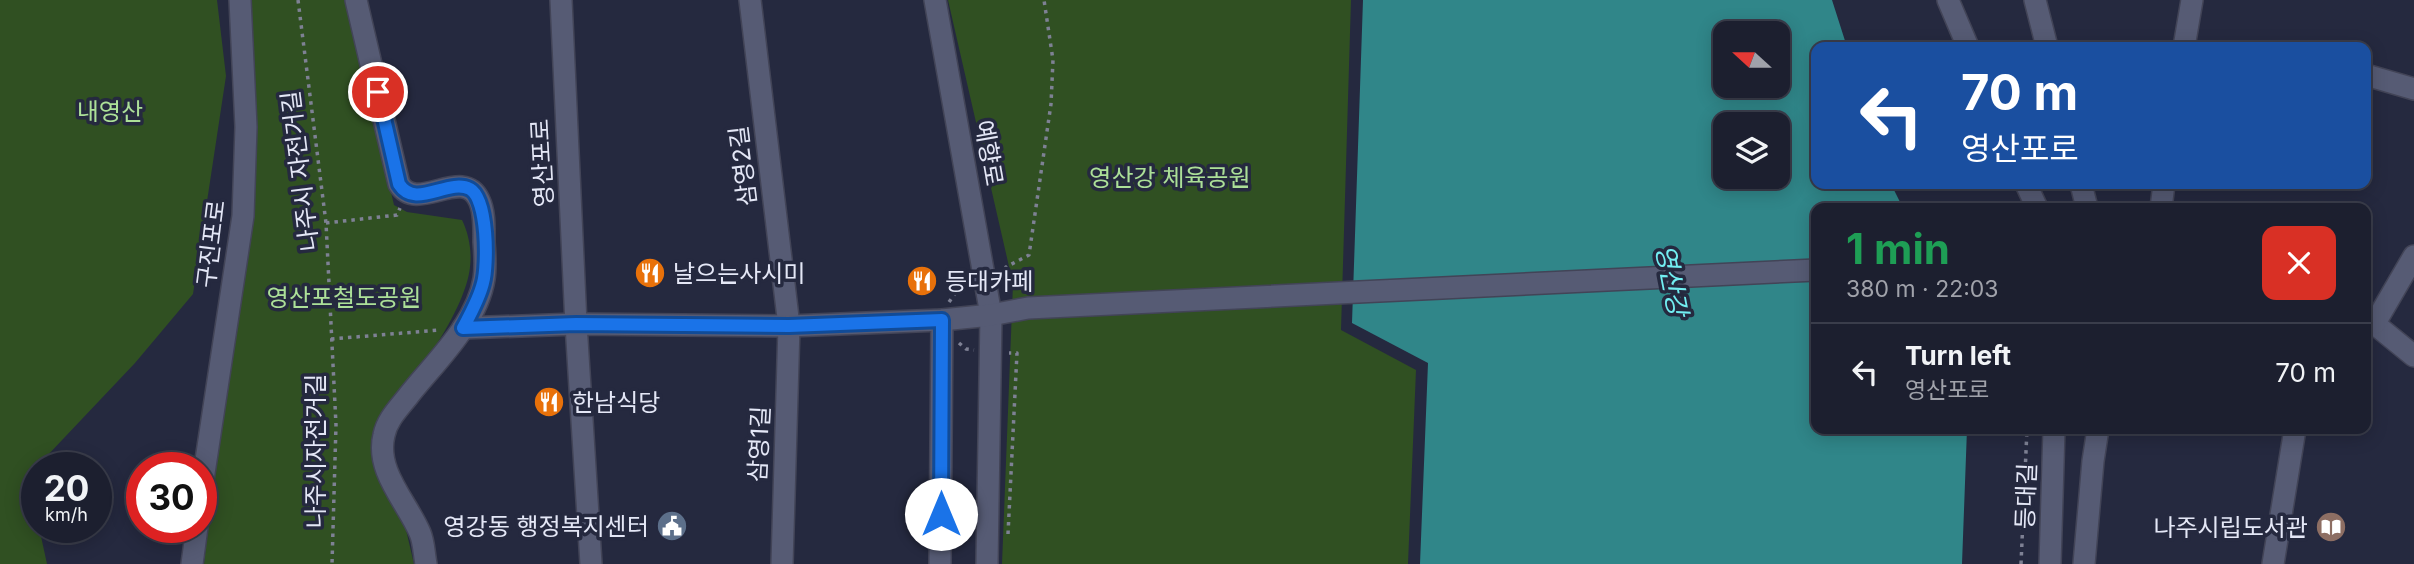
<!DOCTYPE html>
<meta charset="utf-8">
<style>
:root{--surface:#1c1f2f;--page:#252737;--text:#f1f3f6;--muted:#a0a2aa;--line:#3a3d4b}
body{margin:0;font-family:Inter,"Noto Sans KR",sans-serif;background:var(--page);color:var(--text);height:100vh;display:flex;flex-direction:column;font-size:26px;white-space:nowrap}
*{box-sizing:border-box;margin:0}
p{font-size:23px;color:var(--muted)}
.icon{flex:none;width:38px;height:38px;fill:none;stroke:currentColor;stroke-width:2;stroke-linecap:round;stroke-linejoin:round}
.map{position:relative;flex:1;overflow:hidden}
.drawer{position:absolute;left:1811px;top:203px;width:560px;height:231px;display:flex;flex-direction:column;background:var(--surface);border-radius:14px;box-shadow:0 4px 18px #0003,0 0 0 2px var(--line)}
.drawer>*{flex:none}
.hud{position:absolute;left:1811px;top:42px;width:560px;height:147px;border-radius:14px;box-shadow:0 4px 18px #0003,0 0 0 2px var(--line);background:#1a4fa0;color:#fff;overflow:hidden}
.needle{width:46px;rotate:291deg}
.fabs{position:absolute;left:1713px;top:21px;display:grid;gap:14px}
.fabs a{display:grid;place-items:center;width:77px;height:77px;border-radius:14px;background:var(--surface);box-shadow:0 4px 18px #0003,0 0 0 2px var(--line);font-size:35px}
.speed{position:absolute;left:21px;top:452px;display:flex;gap:14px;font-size:35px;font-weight:700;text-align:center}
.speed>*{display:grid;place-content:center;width:91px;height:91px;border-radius:50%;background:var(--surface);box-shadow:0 4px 18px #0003,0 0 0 2px var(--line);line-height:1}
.speed small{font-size:18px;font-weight:400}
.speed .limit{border:10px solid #d22;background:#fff;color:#111}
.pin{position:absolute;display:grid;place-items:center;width:60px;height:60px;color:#fff;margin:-30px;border:4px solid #fff;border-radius:50%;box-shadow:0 2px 7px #0007}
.me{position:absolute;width:77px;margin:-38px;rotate:0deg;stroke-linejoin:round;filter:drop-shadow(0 0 5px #0008)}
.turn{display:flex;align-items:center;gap:24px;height:147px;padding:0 35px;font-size:32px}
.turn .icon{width:91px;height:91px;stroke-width:2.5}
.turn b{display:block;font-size:49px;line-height:60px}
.round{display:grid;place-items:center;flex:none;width:74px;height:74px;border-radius:14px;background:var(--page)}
.summary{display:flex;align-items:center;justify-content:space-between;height:119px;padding:0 35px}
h1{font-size:42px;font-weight:700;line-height:52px;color:#1e9e55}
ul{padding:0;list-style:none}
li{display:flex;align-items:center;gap:21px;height:98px;padding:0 35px;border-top:2px solid var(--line)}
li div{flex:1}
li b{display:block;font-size:26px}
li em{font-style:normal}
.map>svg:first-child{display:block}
.green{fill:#305022}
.water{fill:#308689;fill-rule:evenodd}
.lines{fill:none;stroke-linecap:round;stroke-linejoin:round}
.minor-casing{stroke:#424457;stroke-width:24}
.path{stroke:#7e8194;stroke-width:3.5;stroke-dasharray:3.5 5;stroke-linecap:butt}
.minor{stroke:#565b74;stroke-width:21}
.route-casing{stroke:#114b97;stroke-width:18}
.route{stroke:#1a73e8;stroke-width:12}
.labels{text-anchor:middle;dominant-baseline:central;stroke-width:7;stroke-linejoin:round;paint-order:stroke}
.park-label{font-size:24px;fill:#ace098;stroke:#25293f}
.street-label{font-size:24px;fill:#e4e7f6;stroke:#25293f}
.poi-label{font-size:24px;fill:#e4e7f6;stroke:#25293f;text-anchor:start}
.water-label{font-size:26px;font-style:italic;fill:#72eef2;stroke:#25293f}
</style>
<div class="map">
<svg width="2414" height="564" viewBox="0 0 2414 564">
<rect width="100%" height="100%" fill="#25293f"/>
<g class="green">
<polygon points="0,0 217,0 226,76 193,294 135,363 28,476 37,516 37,527 39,527 47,564 0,564"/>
<path d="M 251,0 L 346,0 L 394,205 L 407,212 L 462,220 C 469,234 472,252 470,267 C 465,316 402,394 373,436 L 372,450 L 374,469 L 385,491 L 404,521 L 414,564 L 204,564 L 215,462 L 236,335 L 253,178 L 254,76 Z"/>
<polygon points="948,0 1351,0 1341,330 1416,370 1408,564 1002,564 1013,284"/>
</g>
<path class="water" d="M 1363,0 L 1832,0 L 1847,47 L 1816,47 L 1816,184 L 1891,184 L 1903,208 L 1816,208 L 1816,429 L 1967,429 L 1962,564 L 1420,564 L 1428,363 L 1352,323 ZM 1726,33 L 1778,33 L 1778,86 L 1726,86 ZM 1726,124 L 1778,124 L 1778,177 L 1726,177 Z"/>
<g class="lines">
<g class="minor-casing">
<g id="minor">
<path d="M 356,0 L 399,184 C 417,214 463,165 479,200 C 485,212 484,229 484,242 C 485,254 486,267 484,279 C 477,323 436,361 409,395 C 400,407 387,419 384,435 C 375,471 407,502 420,533 C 424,542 424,554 426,564"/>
<polyline points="561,0 576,324 591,564"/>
<polyline points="750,0 789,326 782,564"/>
<polyline points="935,0 991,315 987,564"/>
<polyline points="1948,0 1968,47"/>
<polyline points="2035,0 2047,47"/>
<polyline points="2184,47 2192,0"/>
<polyline points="2366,75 2414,89"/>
<polyline points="2026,184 2037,208"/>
<polyline points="2081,184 2087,208"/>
<polyline points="2161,208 2164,184"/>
<polyline points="2366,317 2414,356"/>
<polyline points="2375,323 2414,256"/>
<polyline points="463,328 576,324 789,326 942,320 991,315 1028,308 1816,270"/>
<polyline points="201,493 243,216 246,127 240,0"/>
<polyline points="192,564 197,527"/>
<polyline points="940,564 942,320"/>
<polyline points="2050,564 2054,429"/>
<polyline points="2084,564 2093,461 2098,429"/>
<polyline points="2273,564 2295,429"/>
</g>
</g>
<g class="path">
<polyline points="298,0 326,223 336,425 332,564"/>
<polyline points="326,223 397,215 400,208"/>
<polyline points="1010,277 1006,267 1029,255 1051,104 1053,60 1044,0"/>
<polyline points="949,302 962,284"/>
<polyline points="331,339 440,330"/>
<polyline points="959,343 966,349 974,350"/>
<polyline points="1008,534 1017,353 1009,353"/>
<polyline points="2021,564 2027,429"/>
</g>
<use href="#minor" class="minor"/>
</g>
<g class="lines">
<g class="route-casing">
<path id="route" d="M 378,92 L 399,184 C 415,210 448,178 470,189 C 488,199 488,265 483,283 C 479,299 471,313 463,328 L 576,324 L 789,326 L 942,320 L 941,514"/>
</g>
<use href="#route" class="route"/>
</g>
<defs>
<g id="restaurant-disc" transform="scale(1.575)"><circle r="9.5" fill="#e8710a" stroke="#25293f"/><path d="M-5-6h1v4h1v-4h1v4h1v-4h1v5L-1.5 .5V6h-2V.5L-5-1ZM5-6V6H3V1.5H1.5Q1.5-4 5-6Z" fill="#fff"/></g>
<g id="civic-disc" transform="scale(1.575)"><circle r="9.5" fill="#5c6f8a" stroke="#25293f"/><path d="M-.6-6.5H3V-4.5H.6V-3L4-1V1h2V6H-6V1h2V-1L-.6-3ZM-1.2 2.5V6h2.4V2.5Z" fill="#fff"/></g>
<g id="library-disc" transform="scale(1.575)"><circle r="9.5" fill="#8d6e63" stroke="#25293f"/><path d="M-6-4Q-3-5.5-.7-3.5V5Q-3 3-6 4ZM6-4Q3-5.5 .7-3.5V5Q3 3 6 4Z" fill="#fff"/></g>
</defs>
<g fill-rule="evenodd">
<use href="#restaurant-disc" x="650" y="273"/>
<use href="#restaurant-disc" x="922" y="281"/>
<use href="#restaurant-disc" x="549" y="402"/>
<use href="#civic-disc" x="672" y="526"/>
<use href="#library-disc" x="2331" y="527"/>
</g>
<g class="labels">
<g class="park-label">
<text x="110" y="111">내영산</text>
<text x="1170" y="177">영산강 체육공원</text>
<text x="344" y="297">영산포철도공원</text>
</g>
<g class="street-label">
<text transform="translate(989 153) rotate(80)">예향로</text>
<text transform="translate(542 163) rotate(-93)">영산포로</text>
<text transform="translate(743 166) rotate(-97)">삼영2길</text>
<text transform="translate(300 171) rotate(-97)">나주시 자전거길</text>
<text transform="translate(211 244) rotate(-83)">구진포로</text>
<text transform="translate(759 444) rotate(-87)">삼영1길</text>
<text transform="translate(315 451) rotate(-90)">나주시자전거길</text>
<text transform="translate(2026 496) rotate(-88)">등대길</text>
</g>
<g class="poi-label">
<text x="673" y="273">날으는사시미</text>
<text x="945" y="281">등대카페</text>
<text x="572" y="402">한남식당</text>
<text x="649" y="526" text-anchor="end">영강동 행정복지센터</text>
<text x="2308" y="527" text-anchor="end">나주시립도서관</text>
</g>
<g class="water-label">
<text transform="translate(1672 280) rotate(79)">영산강</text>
</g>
</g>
</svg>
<div class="fabs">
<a><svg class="needle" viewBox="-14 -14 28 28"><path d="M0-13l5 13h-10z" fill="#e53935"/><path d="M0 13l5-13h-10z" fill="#a0a2aa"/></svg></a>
<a><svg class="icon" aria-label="layers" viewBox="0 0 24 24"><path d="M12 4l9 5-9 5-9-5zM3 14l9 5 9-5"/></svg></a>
</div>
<div class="speed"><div>20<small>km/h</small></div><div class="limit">30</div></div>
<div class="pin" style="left:378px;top:92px;background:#d93025"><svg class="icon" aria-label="arrive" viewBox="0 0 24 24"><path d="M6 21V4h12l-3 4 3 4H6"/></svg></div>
<svg class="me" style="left:941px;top:514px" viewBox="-20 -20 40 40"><circle r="19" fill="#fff"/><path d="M0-13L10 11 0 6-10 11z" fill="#1a73e8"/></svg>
<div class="hud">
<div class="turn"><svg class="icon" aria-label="left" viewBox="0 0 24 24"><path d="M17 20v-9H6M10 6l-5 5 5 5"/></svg><div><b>70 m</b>영산포로</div></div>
</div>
<section class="drawer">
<div class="summary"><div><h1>1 min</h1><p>380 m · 22:03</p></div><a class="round" style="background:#d93025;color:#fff"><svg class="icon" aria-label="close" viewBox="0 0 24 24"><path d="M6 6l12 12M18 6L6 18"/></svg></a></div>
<ul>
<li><svg class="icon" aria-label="left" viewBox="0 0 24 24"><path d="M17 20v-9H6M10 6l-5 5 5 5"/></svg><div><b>Turn left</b><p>영산포로</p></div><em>70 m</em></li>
</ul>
</section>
</div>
